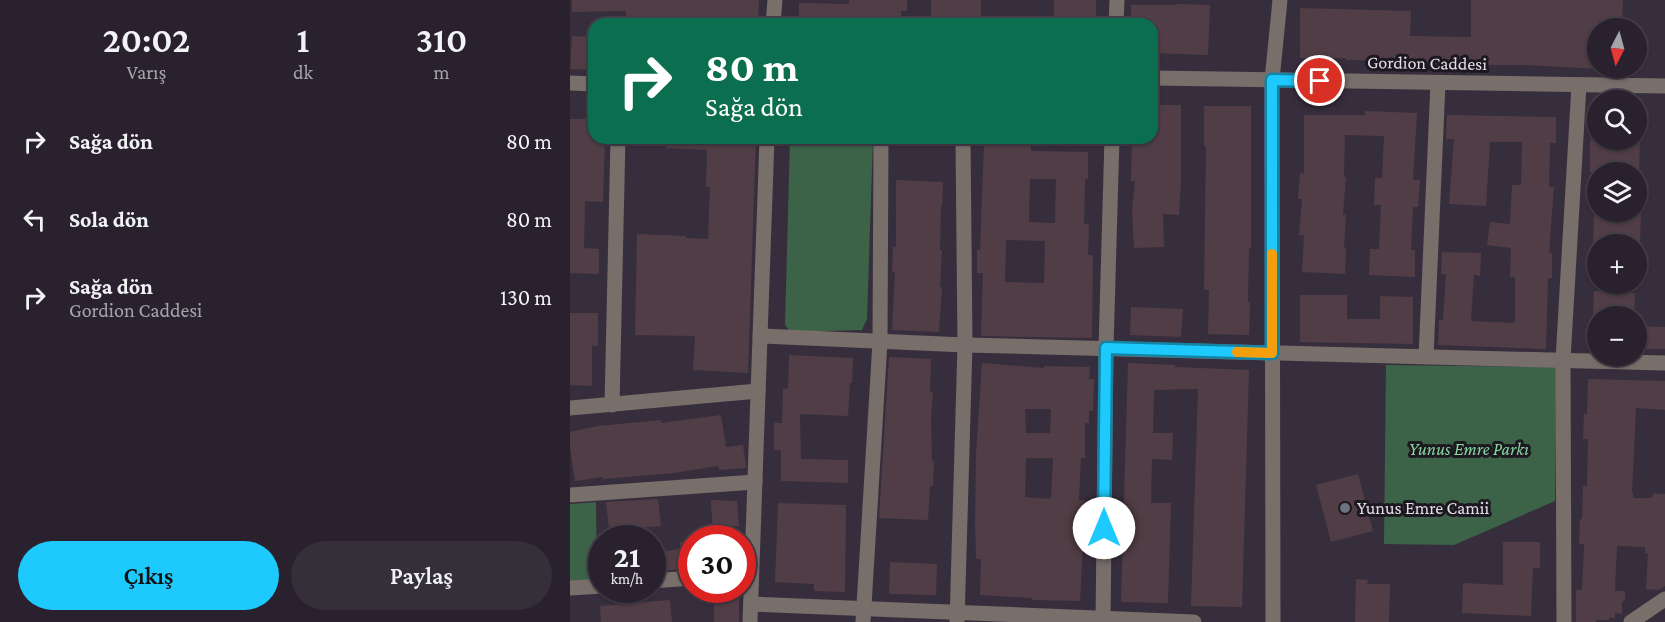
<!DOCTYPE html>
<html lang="tr">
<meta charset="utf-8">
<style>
:root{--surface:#29222e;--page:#352f3a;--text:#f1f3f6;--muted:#a5a4aa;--line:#453f4a;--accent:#1ec9fd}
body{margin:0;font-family:"Crimson Pro",serif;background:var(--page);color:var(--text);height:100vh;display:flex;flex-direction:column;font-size:22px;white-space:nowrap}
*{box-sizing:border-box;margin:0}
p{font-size:20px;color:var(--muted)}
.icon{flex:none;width:33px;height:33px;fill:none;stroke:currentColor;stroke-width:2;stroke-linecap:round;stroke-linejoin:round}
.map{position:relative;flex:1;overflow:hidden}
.panel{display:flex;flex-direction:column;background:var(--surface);width:570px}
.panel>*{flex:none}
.hud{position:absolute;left:18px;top:18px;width:570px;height:126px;border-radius:18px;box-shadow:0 2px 4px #0004,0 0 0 2px var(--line);background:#0b6e4f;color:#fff;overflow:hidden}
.needle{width:39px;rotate:186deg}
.fabs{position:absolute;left:1017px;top:18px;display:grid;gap:12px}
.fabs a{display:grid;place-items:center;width:60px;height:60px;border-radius:50%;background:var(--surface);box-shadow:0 2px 4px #0004,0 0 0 2px var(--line);font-size:30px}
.speed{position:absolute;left:18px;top:525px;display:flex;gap:12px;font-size:30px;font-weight:700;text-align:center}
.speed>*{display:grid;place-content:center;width:78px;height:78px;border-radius:50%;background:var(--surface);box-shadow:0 2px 4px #0004,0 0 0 2px var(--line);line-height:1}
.speed small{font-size:15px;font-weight:400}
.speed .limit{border:9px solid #d22;background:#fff;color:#111}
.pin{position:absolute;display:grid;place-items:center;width:51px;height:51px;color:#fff;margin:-26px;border:3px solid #fff;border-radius:50%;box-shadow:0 2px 6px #0007}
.me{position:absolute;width:66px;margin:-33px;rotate:0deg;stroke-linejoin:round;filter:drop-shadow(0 0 4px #0008)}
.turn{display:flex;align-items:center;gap:21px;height:126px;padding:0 18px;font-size:27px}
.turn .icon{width:78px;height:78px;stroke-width:2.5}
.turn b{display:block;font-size:42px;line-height:51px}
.eta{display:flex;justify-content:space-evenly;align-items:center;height:102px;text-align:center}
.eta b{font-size:36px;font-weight:600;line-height:42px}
.action{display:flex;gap:12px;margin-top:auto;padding:12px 18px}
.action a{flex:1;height:69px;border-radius:36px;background:var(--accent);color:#111;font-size:24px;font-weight:600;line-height:69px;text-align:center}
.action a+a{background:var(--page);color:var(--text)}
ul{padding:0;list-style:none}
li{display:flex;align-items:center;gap:18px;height:78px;padding:0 18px}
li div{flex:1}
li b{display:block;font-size:22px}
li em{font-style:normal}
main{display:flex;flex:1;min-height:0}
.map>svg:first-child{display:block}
.green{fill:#3c6248}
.building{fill:#513d45;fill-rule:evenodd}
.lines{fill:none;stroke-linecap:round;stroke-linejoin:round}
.minor{stroke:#786e6a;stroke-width:15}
.route-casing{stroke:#1483a4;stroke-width:15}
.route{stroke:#1ec9fd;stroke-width:10}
.slow{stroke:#f59e0b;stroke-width:10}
.worship-dot{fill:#6b7280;stroke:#1c181f;stroke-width:2}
.labels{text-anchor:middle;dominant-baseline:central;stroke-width:6;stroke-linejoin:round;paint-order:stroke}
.street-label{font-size:18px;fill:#e3dde7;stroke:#1c181f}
.park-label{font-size:18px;font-style:italic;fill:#88d6a1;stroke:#1c181f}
.poi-label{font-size:18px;fill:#e3dde7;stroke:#1c181f;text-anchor:start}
</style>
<main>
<section class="panel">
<div class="eta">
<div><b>20:02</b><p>Varış</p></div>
<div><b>1</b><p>dk</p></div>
<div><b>310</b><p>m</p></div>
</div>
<ul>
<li><svg class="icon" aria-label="right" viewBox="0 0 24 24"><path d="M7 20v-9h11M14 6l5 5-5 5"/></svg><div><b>Sağa dön</b></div><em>80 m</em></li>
<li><svg class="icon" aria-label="left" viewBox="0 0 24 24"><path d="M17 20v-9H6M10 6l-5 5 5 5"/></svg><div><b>Sola dön</b></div><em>80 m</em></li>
<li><svg class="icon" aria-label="right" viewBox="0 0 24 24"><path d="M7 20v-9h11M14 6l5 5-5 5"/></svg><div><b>Sağa dön</b><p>Gordion Caddesi</p></div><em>130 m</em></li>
</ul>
<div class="action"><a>Çıkış</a><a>Paylaş</a></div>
</section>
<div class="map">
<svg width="1095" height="622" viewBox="0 0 1095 622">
<rect width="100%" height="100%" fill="#372e3d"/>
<g class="green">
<polygon points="220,138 303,138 297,319 292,330 220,332 215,325"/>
<polygon points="816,365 987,367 985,501 884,545 814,544"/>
<polygon points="26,502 27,580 0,581 0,504"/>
</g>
<g class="building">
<polygon points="2,0 189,0 188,24 146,24 146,17 56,17 56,11 2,12"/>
<polygon points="279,0 337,0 337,11 331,11 331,24 229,24 229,3 279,4"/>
<rect x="361" y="0" width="50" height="24"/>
<rect x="484" y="0" width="42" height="24"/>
<polygon points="901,0 1053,0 1052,21 1028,21 1028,69 958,65 850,65 850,63 814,63 814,61 776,60 776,58 730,58 730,8 841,11 840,36 901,37"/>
<polygon points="606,4 640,5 638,55 582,53 582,24 561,24 561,5 606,5"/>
<polygon points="2,36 24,37 24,70 0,69"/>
<polygon points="582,105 611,105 611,183 609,215 593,214 594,247 564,248 562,211 565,181 561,181 562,138 582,138"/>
<polygon points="634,106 681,106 681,249 679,248 678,302 680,302 679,335 638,334 639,290 634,290 636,146 634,146"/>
<polygon points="795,111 847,113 843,180 850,180 848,207 843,207 841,250 845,250 845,277 799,275 800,249 809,249 811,205 804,205 805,178 812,178 814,136 775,135 774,177 776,177 773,215 776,215 774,248 776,248 775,274 732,272 734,235 729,235 732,199 728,199 730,173 734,174 734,115 795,115"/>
<polygon points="877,115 986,117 986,143 980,143 979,187 984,187 979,253 982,253 982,278 978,278 976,349 868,345 869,320 873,320 876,274 871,274 872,252 911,253 910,276 904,275 901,321 945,323 945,277 940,277 941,248 917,245 920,222 940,224 942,185 951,185 952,142 920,142 916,206 879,204 884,139 876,139"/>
<polygon points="0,119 24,119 24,138 35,138 33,202 15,201 14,248 29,249 29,274 0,273"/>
<polygon points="96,138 186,138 178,373 123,370 125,336 65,335 67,234 116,236 116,238 138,239 140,187 136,187 137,150 96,148"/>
<polygon points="1020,140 1070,140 1069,172 1020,172"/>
<path d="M 414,142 L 461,145 L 461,151 L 518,152 L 518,179 L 515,179 L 514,224 L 519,224 L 518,255 L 523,255 L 522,338 L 411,336 L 413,273 L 407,273 L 407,250 L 410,250 ZM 460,179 L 486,179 L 485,223 L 459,222 ZM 436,240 L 475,241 L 474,283 L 435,282 Z"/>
<polygon points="326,180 373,182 372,206 371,206 370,250 372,250 370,287 372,287 369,332 322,330 325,272 322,272 323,247 326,247"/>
<polygon points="1024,212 1071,212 1070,244 1023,244"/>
<polygon points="1024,291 1065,293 1064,316 1023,315"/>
<polygon points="730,295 777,295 777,319 810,319 810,296 843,297 843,344 730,342"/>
<polygon points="561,307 613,309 611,337 560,335"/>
<polygon points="0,313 28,313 28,346 22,346 22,386 0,385"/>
<polygon points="1066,326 1095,327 1095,349 1066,349"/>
<polygon points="219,355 283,358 282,383 280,383 278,416 230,414 231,459 278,460 278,483 211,481 211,450 204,450 204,423 212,423 213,388 218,389"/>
<polygon points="319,357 361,359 360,392 363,392 361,417 362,461 364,461 363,486 360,486 358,520 309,518"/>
<path d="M 412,363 L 474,368 L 474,366 L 520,367 L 519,379 L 524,379 L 523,411 L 519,411 L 519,423 L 515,423 L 515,458 L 511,458 L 509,500 L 515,500 L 510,601 L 462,600 L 462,598 L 410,595 L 411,559 L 406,559 L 405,523 L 406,454 ZM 455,409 L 481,409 L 480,433 L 456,433 ZM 456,458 L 483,458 L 481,499 L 455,497 Z"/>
<polygon points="558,363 605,365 605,367 679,370 672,607 621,606 628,389 584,390 583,433 603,433 602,460 582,459 581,503 601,503 598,603 551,602"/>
<polygon points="1018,379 1095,381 1095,410 1066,408 1062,493 1063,493 1063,498 1082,498 1083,493 1095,494 1095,586 1089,590 1076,589 1078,554 1075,553 1075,547 1047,546 1045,591 1055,591 1055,601 1052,601 1052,614 1045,613 1045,618 1039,618 1039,620 1026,620 1026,622 1006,622 1006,590 1012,590 1014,544 1009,544 1010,519 1012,519 1013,486 1017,486 1018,439 1013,439 1014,414 1017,414"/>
<polygon points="151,415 156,447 173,445 176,468 149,470 148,466 104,473 33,479 33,477 5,481 0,448 0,432 28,426 91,420 91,423"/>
<polygon points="788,474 803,531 761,542 746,485"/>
<polygon points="88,499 91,526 39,530 36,502"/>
<polygon points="141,500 167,501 169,526 163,526 164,538 143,538"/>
<polygon points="208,503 276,505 275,592 244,591 244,584 205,582"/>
<polygon points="122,541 122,568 91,571 89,552 110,549 110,542"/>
<polygon points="933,542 970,542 970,568 963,568 961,616 892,613 893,583 933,585"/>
<polygon points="320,562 367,564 366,595 319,594"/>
<polygon points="786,579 798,580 797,584 820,584 819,622 785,622"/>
<rect x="144" y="596" width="25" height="26"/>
<polygon points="100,600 102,622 31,622 30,606"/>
</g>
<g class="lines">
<g class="minor">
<polyline points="203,24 205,0"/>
<polyline points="546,24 547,0"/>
<polyline points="582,78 1095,86"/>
<polyline points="0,83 24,84"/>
<polyline points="190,336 395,345 1095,363"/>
<polyline points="856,357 868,83"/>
<polyline points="42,405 48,138"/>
<polyline points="0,408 188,391"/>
<polyline points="0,495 185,482"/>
<polyline points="82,581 122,578"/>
<polyline points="0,588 32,586"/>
<polyline points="181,604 624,622"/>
<polyline points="180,622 197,138"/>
<polyline points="293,622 310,342 311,138"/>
<polyline points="387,622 395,345 393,138"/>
<polyline points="533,622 536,348 542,138"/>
<polyline points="703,622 702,80 710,0"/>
<polyline points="994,622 993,360 1009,85"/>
<polyline points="1061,622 1095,599"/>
</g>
</g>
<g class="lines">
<g class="route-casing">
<polyline id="route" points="534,528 536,348 702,353 702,80 750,81"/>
</g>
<use href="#route" class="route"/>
<polyline class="slow" points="667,352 702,353 702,254"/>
</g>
<circle class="worship-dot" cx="775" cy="508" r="6"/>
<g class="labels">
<g class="street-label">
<text transform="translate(857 63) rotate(1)">Gordion Caddesi</text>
</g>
<g class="park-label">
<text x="899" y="449">Yunus Emre Parkı</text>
</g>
<g class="poi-label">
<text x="787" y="508">Yunus Emre Camii</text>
</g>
</g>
</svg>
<div class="fabs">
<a><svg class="needle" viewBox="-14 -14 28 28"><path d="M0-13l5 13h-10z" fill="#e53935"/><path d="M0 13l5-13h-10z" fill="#a5a4aa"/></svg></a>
<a><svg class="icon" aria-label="search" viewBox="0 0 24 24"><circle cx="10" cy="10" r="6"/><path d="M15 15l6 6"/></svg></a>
<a><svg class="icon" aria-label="layers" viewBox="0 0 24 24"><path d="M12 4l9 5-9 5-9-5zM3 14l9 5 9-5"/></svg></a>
<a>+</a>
<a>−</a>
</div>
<div class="speed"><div>21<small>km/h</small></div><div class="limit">30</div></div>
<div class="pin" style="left:750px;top:81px;background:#d93025"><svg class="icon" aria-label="arrive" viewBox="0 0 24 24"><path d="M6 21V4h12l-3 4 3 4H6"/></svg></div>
<svg class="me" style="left:534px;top:528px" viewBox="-20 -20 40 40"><circle r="19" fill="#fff"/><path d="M0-13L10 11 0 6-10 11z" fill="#1ec9fd"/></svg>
<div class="hud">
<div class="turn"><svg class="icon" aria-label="right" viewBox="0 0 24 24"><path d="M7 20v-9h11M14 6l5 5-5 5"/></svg><div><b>80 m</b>Sağa dön</div></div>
</div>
</div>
</main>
